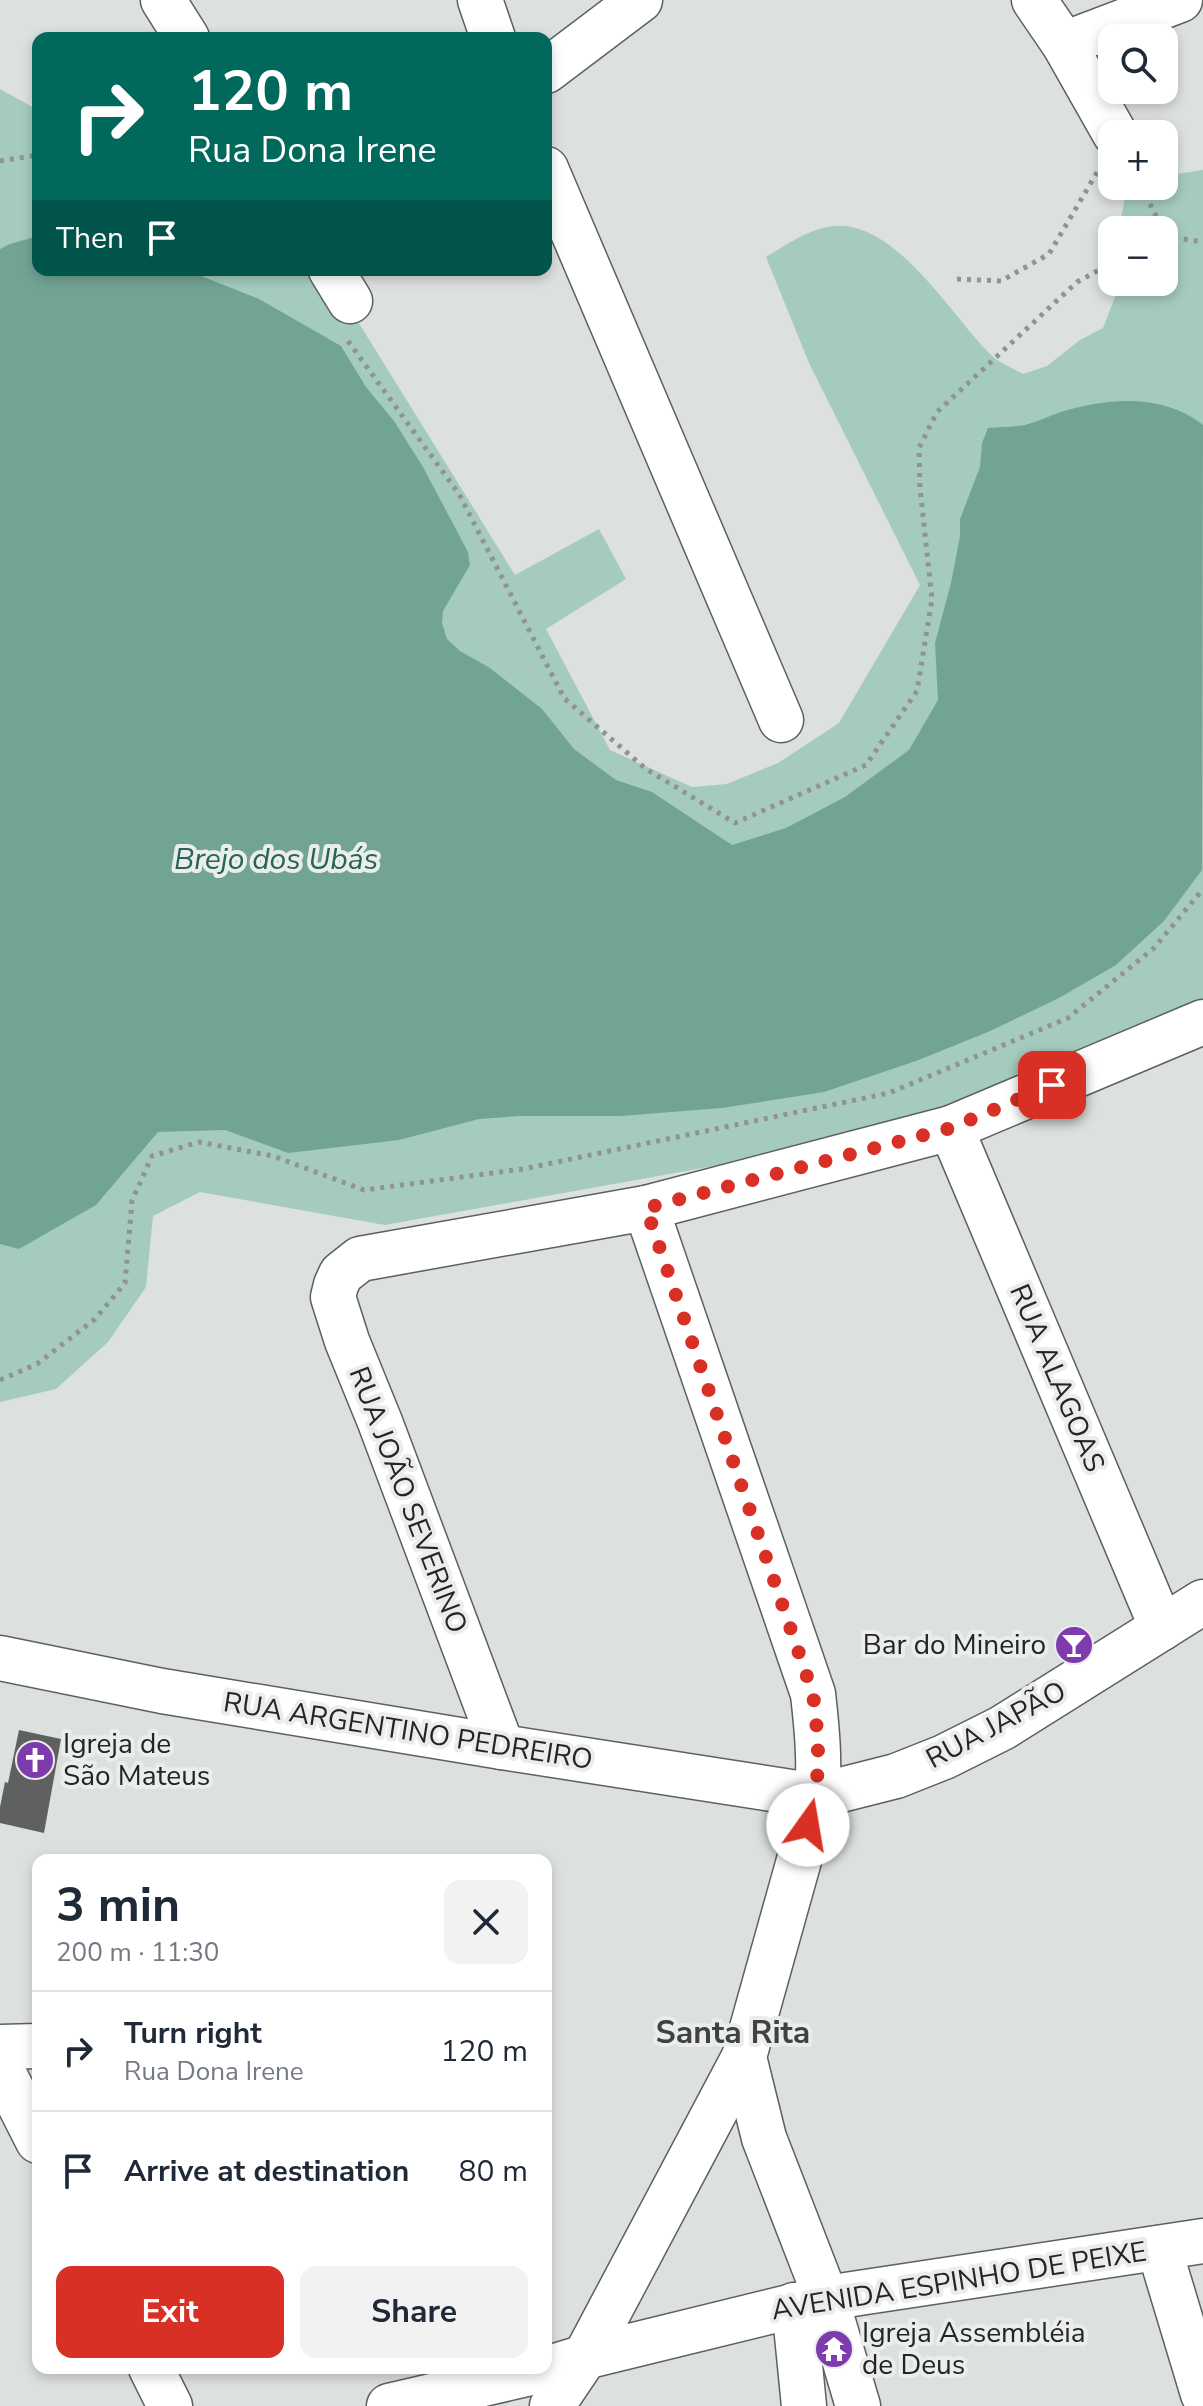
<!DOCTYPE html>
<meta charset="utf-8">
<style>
:root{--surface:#fff;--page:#f2f2f3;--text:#1f2937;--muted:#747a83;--line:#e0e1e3;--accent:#d93025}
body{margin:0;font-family:"Nunito Sans",sans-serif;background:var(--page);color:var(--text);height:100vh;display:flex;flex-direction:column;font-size:30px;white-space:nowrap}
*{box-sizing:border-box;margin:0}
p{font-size:26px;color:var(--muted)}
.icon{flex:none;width:44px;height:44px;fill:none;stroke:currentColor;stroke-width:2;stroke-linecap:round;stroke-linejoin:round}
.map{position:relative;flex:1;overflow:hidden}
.details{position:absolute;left:32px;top:1854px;width:520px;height:520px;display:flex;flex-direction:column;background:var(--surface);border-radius:16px;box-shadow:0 4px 12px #0003}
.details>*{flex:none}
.banner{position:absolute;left:32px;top:32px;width:520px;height:244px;border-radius:16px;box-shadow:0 4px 12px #0003;background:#00695c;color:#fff;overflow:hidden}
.tools{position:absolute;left:1098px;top:24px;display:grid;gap:16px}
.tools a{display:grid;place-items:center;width:80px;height:80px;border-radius:16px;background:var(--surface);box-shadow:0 4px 12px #0003;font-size:40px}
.pin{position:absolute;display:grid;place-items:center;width:68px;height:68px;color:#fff;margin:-34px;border-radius:16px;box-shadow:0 4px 12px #0006}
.me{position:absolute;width:88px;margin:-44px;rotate:13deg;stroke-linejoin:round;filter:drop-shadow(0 0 6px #0008)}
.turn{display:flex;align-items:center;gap:28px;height:168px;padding:0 24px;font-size:36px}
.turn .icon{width:104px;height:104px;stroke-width:2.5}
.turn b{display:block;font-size:56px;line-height:68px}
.then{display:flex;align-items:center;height:76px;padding:0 24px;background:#0003;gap:16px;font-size:30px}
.round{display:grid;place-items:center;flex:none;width:84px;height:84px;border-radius:16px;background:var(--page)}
.head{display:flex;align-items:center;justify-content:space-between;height:136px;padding:0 24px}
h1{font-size:48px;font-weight:700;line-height:60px}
.button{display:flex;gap:16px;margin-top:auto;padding:16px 24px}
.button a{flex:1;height:92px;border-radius:16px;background:var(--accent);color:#fff;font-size:32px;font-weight:700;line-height:92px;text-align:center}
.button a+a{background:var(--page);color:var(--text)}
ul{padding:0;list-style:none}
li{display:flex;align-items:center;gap:24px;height:120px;padding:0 24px;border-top:2px solid var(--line)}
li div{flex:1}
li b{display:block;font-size:30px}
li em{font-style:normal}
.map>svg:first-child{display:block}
.green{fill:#a5cbbf}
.water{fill:#72a495}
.building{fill:#5e6160}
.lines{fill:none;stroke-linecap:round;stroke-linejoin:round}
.minor-casing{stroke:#5d605f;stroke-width:47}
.path{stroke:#909392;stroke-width:5;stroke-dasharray:4 6;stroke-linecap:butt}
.minor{stroke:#fff;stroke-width:44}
.route{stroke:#d93025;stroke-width:14;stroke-dasharray:0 25.2}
.labels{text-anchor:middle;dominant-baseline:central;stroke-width:8;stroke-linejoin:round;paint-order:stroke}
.street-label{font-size:28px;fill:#242525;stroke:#eaedec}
.poi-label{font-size:28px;fill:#242525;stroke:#eaedec;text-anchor:start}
.water-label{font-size:30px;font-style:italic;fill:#246555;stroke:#eaedec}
.quarter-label{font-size:32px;font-weight:bold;fill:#3f4241;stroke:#eaedec}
</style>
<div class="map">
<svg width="1203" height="2406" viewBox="0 0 1203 2406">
<rect width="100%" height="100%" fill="#dce0df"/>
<path class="green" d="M 0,89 L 38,110 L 38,270 L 315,270 L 352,312 L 515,575 L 599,529 L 626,579 L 546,629 L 610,750 L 692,787 L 727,784 L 778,763 L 839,723 L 920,585 L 809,363 L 766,257 C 786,245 804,232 827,227 C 893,214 951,316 991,355 C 999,363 1013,368 1023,374 L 1047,366 L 1080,340 L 1103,328 L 1115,297 L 1114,282 L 1164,282 L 1164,230 L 1119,230 L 1125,197 L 1131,186 L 1164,186 L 1164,176 L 1203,170 L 1203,1018 L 920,1129 L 385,1225 L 200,1192 L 153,1216 L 146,1287 L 108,1342 L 56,1389 L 0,1402 Z"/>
<path class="water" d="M 38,236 L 38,270 L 186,270 L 259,299 L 341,346 L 366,387 L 394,421 L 423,467 L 468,552 L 470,565 L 443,611 L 442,623 L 447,639 L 460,651 L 490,668 L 542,709 L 574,749 L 616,780 L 652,792 L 732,845 L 786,828 L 845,797 L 909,750 L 938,700 L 935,643 L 951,583 L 960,536 L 960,519 L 980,467 L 982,443 L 988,428 C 1000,427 1014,427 1025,425 C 1037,422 1049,416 1061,412 C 1108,398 1162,393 1203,425 L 1202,870 L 1164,921 L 1116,965 L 1059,998 L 988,1032 L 916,1061 L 824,1092 L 722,1108 L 621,1116 L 519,1116 L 479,1119 L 399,1140 L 288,1153 L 225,1130 L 158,1132 L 96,1205 L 19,1249 L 0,1244 L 0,249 L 10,244 Z"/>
<polygon class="building" points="19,1730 61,1739 44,1833 0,1823 0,1807 5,1782 8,1783"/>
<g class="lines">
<g class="minor-casing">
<g id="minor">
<polyline points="163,0 187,38"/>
<polyline points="480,0 493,38"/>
<polyline points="1034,0 1064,44 1115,134"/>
<polyline points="1064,44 1180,0"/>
<polyline points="546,71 640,0"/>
<polyline points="546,169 781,720"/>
<polyline points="331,270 350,301"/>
<polyline points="951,1128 1162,1628"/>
<path d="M 646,1208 L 813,1694 C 817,1729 820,1761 817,1796 L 744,2057 L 764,2138 L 826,2298 L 858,2406"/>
<polyline points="0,1658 162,1691 502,1747 817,1796 896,1776 944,1757 1002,1728 1203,1602"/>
<polyline points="502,1747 380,1422 347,1341 333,1297 336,1285 341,1274 360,1259 646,1208 951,1128 1203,1022"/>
<polyline points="0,2047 38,2046"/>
<polyline points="0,2066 38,2141"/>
<polyline points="1159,2248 1203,2394"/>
<polyline points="794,2305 804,2406"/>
<polyline points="151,2368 170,2406"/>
<polyline points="389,2406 539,2371 585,2357 826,2298 1203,2241"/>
<polyline points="552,2406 585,2357 744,2057"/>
</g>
</g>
<g class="path">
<polyline points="0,161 38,155"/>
<polyline points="1141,186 1163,230"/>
<polyline points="1164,236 1203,242"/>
<polyline points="957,279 1001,281 1049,254 1099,169"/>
<polyline points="348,341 459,494 564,698 646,769 735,823 866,765 917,691 932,599 920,488 919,448 937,412 1077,282 1112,263"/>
<polyline points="0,1380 37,1364 95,1319 125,1283 132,1201 152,1156 199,1142 273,1156 364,1190 523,1169 889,1093 1068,1018 1154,948 1203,889"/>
</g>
<use href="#minor" class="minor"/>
</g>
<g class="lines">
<path class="route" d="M 808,1825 C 822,1776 819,1743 813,1694 L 646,1208 L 951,1128 L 1052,1085"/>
</g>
<defs>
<g id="bar-disc" transform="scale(2)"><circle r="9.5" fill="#7e3bae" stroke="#eaedec"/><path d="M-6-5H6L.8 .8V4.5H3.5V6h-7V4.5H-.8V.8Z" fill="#fff"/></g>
<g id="church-disc" transform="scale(2)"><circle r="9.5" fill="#7e3bae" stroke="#eaedec"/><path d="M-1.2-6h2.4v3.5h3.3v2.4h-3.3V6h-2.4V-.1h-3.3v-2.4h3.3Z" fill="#fff"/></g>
<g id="temple-disc" transform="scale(2)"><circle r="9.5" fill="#7e3bae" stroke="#eaedec"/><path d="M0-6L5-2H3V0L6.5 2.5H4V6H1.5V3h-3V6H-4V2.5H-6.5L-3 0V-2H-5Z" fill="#fff"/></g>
</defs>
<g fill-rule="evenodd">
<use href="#bar-disc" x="1074" y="1645"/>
<use href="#church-disc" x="35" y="1760"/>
<use href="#temple-disc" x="834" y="2349"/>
</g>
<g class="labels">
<g class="street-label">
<text transform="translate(1057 1378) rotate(67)">RUA ALAGOAS</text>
<text transform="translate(408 1500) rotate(69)">RUA JOÃO SEVERINO</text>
<text transform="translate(996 1725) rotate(-28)">RUA JAPÃO</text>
<text transform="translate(408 1731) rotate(9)">RUA ARGENTINO PEDREIRO</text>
<text transform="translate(959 2281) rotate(-9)">AVENIDA ESPINHO DE PEIXE</text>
</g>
<g class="poi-label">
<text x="1046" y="1645" text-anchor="end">Bar do Mineiro</text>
<text x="63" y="1744">Igreja de<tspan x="63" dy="32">São Mateus</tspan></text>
<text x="862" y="2333">Igreja Assembléia<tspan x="862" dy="32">de Deus</tspan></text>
</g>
<g class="water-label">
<text x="276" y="859">Brejo dos Ubás</text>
</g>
<g class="quarter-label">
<text x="733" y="2032">Santa Rita</text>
</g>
</g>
</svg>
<div class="tools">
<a><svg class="icon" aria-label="search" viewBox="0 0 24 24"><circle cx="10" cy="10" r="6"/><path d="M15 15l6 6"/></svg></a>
<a>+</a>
<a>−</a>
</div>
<div class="pin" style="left:1052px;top:1085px;background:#d93025"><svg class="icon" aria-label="arrive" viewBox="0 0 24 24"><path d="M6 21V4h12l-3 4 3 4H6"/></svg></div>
<svg class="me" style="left:808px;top:1825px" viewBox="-20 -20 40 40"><circle r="19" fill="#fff"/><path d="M0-13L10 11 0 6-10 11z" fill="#d93025"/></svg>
<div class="banner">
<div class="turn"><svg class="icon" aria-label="right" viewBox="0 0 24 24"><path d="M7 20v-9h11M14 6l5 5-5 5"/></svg><div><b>120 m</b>Rua Dona Irene</div></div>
<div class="then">Then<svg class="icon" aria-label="arrive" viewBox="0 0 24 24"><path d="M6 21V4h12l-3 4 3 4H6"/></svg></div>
</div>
<section class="details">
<div class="head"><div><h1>3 min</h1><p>200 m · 11:30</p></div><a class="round"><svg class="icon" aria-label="close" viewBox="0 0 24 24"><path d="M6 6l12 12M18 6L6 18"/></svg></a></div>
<ul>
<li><svg class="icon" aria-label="right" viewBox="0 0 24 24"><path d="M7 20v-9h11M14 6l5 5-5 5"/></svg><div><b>Turn right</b><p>Rua Dona Irene</p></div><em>120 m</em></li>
<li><svg class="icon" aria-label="arrive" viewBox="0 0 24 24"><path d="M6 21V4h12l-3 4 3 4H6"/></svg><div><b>Arrive at destination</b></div><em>80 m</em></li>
</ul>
<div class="button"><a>Exit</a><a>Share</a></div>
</section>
</div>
